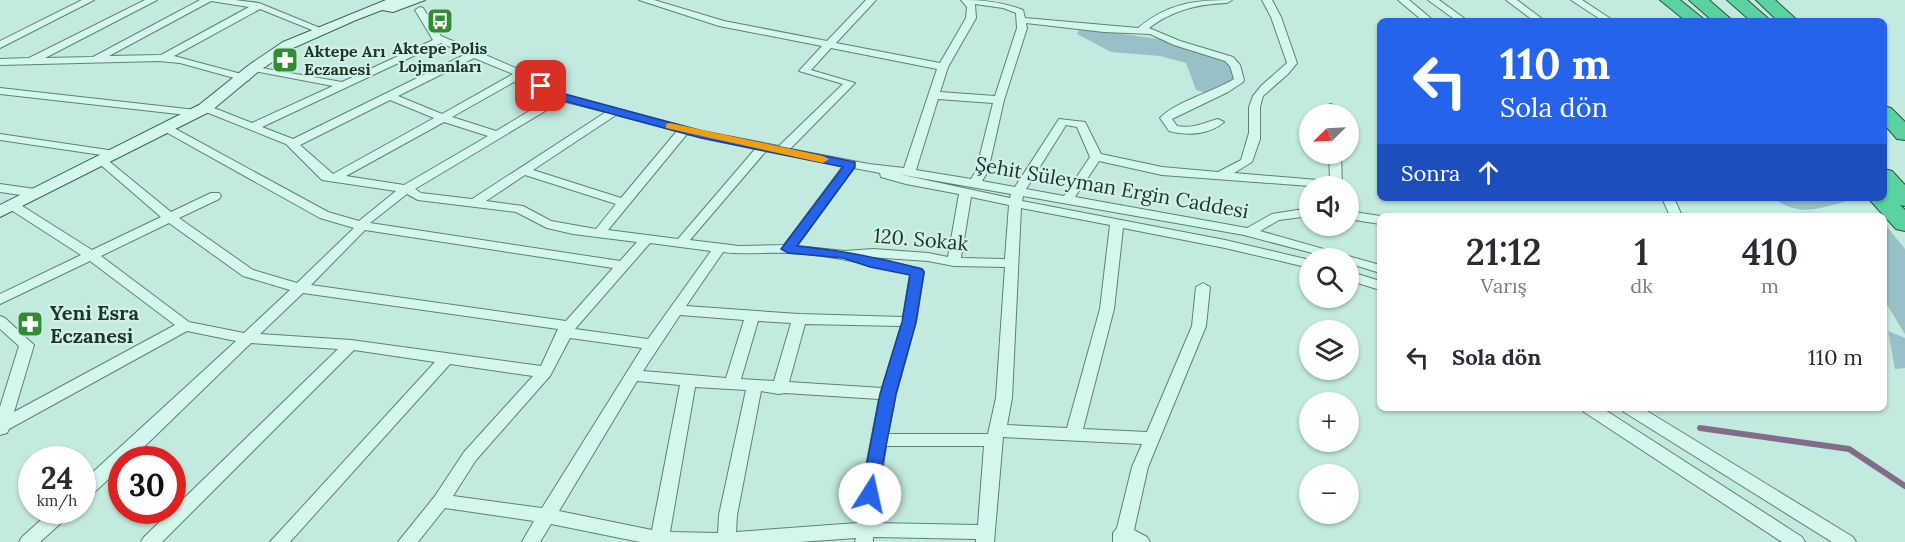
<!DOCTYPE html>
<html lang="tr">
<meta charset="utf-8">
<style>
:root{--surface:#fff;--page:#f7f7f7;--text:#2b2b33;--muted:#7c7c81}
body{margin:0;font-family:Lora,serif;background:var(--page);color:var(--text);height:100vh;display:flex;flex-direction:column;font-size:22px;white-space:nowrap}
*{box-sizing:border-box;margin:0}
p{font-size:20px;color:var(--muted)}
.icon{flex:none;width:33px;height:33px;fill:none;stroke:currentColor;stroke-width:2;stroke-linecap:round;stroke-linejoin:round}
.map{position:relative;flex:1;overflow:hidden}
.details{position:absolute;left:1377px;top:213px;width:510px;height:198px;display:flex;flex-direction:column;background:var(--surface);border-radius:9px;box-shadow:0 2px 4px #0004}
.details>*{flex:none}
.guide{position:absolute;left:1377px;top:18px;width:510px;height:183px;border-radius:9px;box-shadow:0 2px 4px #0004;background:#2563eb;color:#fff;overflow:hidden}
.needle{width:39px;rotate:246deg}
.buttons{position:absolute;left:1299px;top:104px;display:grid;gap:12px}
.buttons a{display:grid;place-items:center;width:60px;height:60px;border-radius:50%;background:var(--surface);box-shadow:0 2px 4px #0004;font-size:30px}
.speed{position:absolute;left:18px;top:446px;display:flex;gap:12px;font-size:30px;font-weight:700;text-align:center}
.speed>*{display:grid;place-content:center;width:78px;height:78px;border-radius:50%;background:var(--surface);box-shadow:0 2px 4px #0004;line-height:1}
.speed small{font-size:15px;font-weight:400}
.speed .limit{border:9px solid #d22;background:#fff;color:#111}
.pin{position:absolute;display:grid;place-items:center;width:51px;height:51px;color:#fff;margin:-26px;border-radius:12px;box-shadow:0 3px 9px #0006}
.me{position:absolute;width:66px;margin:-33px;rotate:10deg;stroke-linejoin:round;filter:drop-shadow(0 0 4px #0008)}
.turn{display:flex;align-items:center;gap:21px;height:126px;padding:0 24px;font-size:27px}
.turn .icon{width:78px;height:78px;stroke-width:2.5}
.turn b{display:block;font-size:42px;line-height:51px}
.then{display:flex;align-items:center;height:57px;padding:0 24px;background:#0003;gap:12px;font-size:22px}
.eta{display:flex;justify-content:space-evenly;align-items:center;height:102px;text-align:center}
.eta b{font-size:36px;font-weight:600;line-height:42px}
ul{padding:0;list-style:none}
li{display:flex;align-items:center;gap:18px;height:84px;padding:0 24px}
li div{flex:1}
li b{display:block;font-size:22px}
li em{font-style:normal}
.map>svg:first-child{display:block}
.green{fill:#98c1c7}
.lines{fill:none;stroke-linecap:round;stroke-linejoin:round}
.stream{stroke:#836c8a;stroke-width:6}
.street-casing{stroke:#5b8371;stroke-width:2}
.secondary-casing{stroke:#3e6452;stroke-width:2}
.highway-casing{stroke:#2f513f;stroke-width:2}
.street{fill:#d5f6ec;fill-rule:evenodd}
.secondary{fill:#d5f6ec;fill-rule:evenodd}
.highway{fill:#5ad3a0;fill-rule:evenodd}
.route{fill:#2563eb;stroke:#184099;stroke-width:1.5}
.slow{fill:#f59e0b}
.labels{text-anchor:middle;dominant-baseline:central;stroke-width:4.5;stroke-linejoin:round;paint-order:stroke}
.far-poi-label{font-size:16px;font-weight:bold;fill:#1e3429;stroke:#d2f2e9}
.street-label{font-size:20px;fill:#1e3429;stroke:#d2f2e9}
.poi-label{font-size:20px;font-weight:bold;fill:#1e3429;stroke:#d2f2e9;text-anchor:start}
</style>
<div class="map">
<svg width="1905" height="542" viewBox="0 0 1905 542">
<rect width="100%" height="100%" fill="#c3eadf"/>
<g class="green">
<polygon points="1080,28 1158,39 1228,60 1235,79 1210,94 1196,90 1186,63 1160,56 1111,52 1077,34"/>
<path d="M 1774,198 L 1848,198 L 1850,200 C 1822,208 1798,218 1774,198 Z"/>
<polygon points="1884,223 1905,249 1905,334 1884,300"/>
<polygon points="1888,331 1905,338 1905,368 1895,369"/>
</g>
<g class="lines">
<polyline class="stream" points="1700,428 1849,449 1905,486"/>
<g class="street-casing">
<g id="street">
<polygon points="82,0 94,0 0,48 0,41"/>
<path d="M 145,0 L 157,0 L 45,58 L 93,57 L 200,0 L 235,0 L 259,3 L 325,30 L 317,32 L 260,9 L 174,56 L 249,76 L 249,80 L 245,81 L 180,63 L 159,61 L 0,65 L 0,59 L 29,58 ZM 211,1 L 249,7 L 161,55 L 109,56 Z"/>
<path d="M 639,0 L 654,0 L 724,21 L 827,41 L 866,0 L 876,0 L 836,43 L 940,63 L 966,18 L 967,7 L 961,0 C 984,0 1003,2 1023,10 L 1025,18 L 1138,28 C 1168,3 1195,0 1232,0 L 1227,3 C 1198,4 1173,10 1149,28 L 1180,41 L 1233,57 L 1240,65 L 1244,80 L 1243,82 L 1228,92 L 1172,119 L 1177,126 C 1193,129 1203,123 1218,119 L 1224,122 C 1209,135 1187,136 1169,131 L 1160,118 C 1175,102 1213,92 1234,79 L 1230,66 L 1225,61 L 1174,45 L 1150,34 L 1104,32 L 1026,23 L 1027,28 L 1004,100 L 988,171 L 982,181 L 1015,187 L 1059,119 L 1085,122 L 1101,154 L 1162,167 L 1218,172 L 1241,160 L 1249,133 L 1249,107 L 1253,96 L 1262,85 L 1287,63 L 1271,17 L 1262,0 L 1272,0 L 1281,17 L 1297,63 L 1288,74 L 1263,96 L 1260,107 L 1260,139 L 1252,162 L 1234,173 L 1330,181 L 1329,153 L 1341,153 L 1342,186 L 1310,186 L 1162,175 L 1099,161 L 1075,197 L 1247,228 L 1272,214 L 1310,208 L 1310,216 L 1279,220 L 1260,231 L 1380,265 L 1380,273 L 1348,263 L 1348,258 L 1331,258 L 1244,235 L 1023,196 L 1022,201 L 1225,240 L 1310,260 L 1310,268 L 1225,248 L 1123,228 L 1114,309 L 1083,429 L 1147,432 L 1192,326 L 1196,287 L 1203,283 L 1210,287 L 1206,326 L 1148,467 L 1134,530 L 1147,537 L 1150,542 L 1113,542 L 1113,533 L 1117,528 L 1132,467 L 1142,444 L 1003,437 L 994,542 L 976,542 L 976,539 L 873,537 L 873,542 L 855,542 L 856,538 L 799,542 L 640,542 L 551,524 L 540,542 L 522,542 L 534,521 L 445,508 L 418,542 L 398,542 L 435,496 L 464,452 L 533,376 L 450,364 L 290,542 L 270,542 L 435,362 L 354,350 L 162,542 L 141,542 L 144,537 L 338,349 L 251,343 L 148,443 L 130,459 L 122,459 L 122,467 L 88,498 L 82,500 L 82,482 L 236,341 L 187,331 L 9,429 L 7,433 L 0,435 L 0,407 L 19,346 L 0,329 L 0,316 L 5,318 L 34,345 L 14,412 L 175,325 L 90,261 L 0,304 L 0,294 L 81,255 L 8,208 L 6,205 L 8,202 L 16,202 L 92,250 L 161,217 L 95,160 L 97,158 L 105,158 L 171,212 L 211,193 L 219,193 L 221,196 L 219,199 L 179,218 L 253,270 L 297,283 L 354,228 L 320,218 L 164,131 L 164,127 L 172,127 L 328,212 L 359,221 L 396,191 L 322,180 L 286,144 L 201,110 L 201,106 L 209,106 L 252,123 L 333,86 L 254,71 L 249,68 L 250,66 L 342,82 L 433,40 L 415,10 L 420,7 L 423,8 L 441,36 L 525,72 L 565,95 L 702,131 L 779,146 L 843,84 L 799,71 L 822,46 L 719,26 ZM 975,4 L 1003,8 L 1016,13 L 1017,28 L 995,96 L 940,92 L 948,67 L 976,18 ZM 441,43 L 466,54 L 293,139 L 262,127 ZM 831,48 L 937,69 L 904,168 L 869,164 L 790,149 L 855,83 L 811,70 ZM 474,58 L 513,74 L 442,114 L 398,96 ZM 521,78 L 553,97 L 496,131 L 452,117 ZM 938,99 L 993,103 L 976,171 L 971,179 L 916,170 ZM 390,100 L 434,118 L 333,174 L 300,145 ZM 562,101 L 606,112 L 472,199 L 421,193 L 415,189 ZM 616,115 L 677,131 L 621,198 L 533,170 ZM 444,122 L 488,136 L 404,185 L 346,176 ZM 1066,125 L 1077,127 L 1090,157 L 1064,196 L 1026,189 ZM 687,134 L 756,148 L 678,239 L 608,230 ZM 766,151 L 843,166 L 784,245 L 739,246 L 690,240 ZM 854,168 L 880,173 L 881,177 L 906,184 L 959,194 L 948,257 L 928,253 L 873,249 L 845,251 L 797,246 ZM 898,174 L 909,176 L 1011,194 L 1010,198 ZM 525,175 L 616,204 L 596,229 L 551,221 L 523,206 L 486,201 ZM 407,194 L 418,200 L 516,212 L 547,228 L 573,234 L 637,242 L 620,261 L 370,223 ZM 971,197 L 1009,205 L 1005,259 L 961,258 ZM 1021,208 L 1110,225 L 1100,309 L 1067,428 L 1007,425 L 1012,398 ZM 169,223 L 243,276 L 290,290 L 244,333 L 189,322 L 101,256 ZM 365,230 L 613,268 L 566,321 L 311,285 ZM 650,243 L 711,251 L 648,339 L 575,329 ZM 723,252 C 745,255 766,252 787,253 C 830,254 869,265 910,274 L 903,317 L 799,314 L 686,306 ZM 870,257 L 928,261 L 954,266 L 1005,267 L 996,398 L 988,434 L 888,434 L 896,394 L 916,322 L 924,272 L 922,269 ZM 303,293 L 558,329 L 541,366 L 351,340 L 260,334 ZM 680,315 L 744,320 L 726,378 L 643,371 ZM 758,321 L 791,323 L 774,381 L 741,379 ZM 805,324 L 901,326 L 882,388 L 789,382 ZM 570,338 L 642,348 L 542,508 L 453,496 L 476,460 L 550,376 ZM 637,381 L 680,385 L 652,530 L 559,511 ZM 695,387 L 746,390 L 719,515 L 718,533 L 670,532 ZM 761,391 L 779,394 L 785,393 L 879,399 L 864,477 L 857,523 L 736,532 L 737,515 ZM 886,446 L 984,446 L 978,525 L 875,523 Z"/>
<polygon points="1398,0 1409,0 1434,21 1423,21"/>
<polygon points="1428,0 1439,0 1468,21 1457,21"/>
<polygon points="1506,0 1517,0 1545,21 1534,21"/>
<polygon points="1571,0 1582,0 1614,21 1603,21"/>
<polygon points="0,88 196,110 201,113 196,116 0,94"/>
<polygon points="1330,104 1334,105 1337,114 1327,114 1325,107"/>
<polygon points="0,134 115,151 121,154 115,157 0,140"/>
<polygon points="0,184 35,189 41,193 35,197 0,192"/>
<polygon points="1662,198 1674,198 1682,216 1670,216"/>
<polygon points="1348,211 1380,216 1380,224 1348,219"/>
<polygon points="1348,271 1380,281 1380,290 1348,280"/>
<polygon points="1582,408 1602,408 1802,537 1805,542 1782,542 1584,412"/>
<polygon points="1622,408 1642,408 1853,537 1856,542 1832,542 1624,412"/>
<polygon points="52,510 73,510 70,515 40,542 19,542 22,537"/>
</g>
</g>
<g class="secondary-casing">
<polygon id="secondary" points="386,0 425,0 393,12 382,10 356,20 293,48 259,71 211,111 0,217 0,205 199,105 249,65 283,42"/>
</g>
<g class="highway-casing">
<g id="highway">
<polygon points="1660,0 1680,0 1706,21 1686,21"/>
<polygon points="1689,0 1709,0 1733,21 1713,21"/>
<polygon points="1727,0 1747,0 1771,21 1751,21"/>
<polygon points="1756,0 1775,0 1798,21 1778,21"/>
<polygon points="1884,106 1891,108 1905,122 1905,140 1897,139 1884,124"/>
<polygon points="1884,169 1892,171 1905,185 1905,206 1900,205 1905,210 1905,231 1896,229 1868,198 1884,198 1884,192 1887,193 1884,190"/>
</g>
</g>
<use href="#street" class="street"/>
<use href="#secondary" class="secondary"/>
<use href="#highway" class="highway"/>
</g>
<path class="route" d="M 541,82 L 565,94 L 702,131 L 855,162 L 855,167 L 797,246 C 839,250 881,258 922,269 L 924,272 L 916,322 L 896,394 L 876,499 L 864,499 L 861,494 L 880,394 L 902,322 L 910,275 L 870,267 L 843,258 L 788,253 L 781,249 L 843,167 L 701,138 L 557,99 L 537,88 L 537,83 Z"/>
<polygon class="slow" points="670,123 823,156 829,159 823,163 666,128 666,124"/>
<defs>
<g id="bus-square" transform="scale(1.35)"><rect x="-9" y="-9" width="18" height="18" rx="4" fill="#308d31" stroke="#d2f2e9"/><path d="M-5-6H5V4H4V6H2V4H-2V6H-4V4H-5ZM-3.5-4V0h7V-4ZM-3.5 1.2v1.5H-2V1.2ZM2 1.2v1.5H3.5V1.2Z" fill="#fff"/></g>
<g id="pharmacy-square" transform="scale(1.35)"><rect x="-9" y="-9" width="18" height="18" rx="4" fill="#308d31" stroke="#d2f2e9"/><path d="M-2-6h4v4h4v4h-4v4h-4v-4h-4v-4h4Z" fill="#fff"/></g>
</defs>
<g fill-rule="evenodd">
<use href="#bus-square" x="440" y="21"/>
<use href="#pharmacy-square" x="285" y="60"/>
<use href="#pharmacy-square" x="30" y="324"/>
</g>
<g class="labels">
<g class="far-poi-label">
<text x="440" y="48">Aktepe Polis<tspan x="440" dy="18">Lojmanları</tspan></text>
<text x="304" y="51" text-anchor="start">Aktepe Arı<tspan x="304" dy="18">Eczanesi</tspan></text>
</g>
<g class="street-label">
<text transform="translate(1112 187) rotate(10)">Şehit Süleyman Ergin Caddesi</text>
<text transform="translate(921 239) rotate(5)">120. Sokak</text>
</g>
<g class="poi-label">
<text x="50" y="312">Yeni Esra<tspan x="50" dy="23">Eczanesi</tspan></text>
</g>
</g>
</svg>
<div class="buttons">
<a><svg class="needle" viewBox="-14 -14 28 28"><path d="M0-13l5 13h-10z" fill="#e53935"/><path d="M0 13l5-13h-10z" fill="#7c7c81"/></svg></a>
<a><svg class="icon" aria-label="sound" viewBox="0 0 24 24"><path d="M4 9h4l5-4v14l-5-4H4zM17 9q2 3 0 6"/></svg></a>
<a><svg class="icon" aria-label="search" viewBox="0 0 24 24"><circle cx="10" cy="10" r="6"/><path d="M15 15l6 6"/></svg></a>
<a><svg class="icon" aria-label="layers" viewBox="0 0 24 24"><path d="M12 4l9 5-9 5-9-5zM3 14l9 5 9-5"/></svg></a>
<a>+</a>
<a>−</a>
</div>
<div class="speed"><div>24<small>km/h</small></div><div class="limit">30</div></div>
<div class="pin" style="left:541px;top:86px;background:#d93025"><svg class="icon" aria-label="arrive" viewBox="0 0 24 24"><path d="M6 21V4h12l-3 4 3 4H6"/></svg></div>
<svg class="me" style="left:870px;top:494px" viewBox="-20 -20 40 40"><circle r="19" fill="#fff"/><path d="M0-13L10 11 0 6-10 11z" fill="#2563eb"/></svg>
<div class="guide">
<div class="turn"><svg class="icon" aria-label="left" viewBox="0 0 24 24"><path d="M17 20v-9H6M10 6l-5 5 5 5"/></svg><div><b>110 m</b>Sola dön</div></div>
<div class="then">Sonra<svg class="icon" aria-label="ahead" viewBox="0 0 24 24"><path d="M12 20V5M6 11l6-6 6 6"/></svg></div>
</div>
<section class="details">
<div class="eta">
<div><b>21:12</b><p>Varış</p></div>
<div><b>1</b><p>dk</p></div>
<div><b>410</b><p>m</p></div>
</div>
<ul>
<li><svg class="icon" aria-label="left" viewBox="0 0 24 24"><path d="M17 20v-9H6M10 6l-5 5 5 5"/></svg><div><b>Sola dön</b></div><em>110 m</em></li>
</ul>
</section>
</div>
